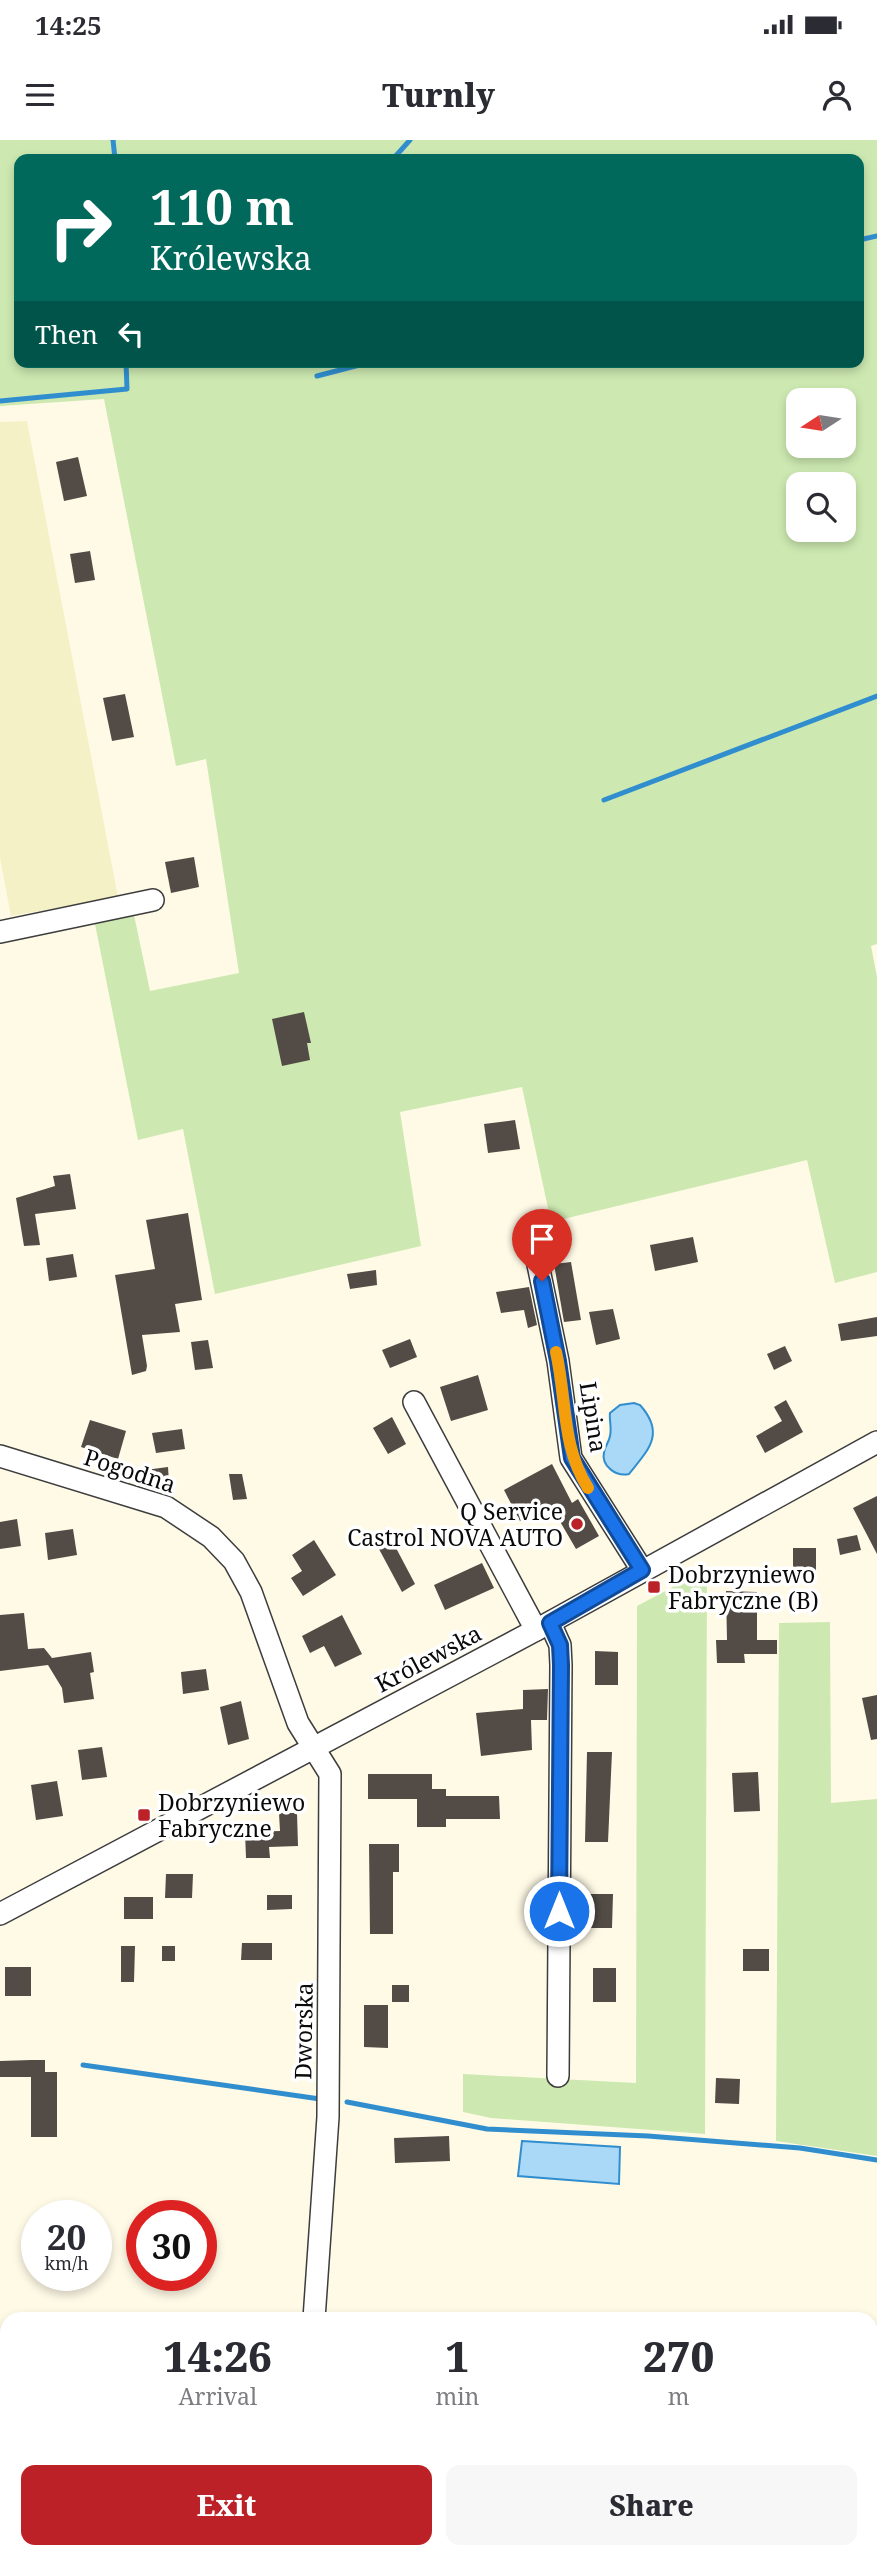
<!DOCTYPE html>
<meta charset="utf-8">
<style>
:root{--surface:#fff;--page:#f7f7f7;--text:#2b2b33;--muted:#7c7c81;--accent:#bb2126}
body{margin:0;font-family:"Noto Serif",serif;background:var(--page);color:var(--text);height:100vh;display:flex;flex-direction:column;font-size:26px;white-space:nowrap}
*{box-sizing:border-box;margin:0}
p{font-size:23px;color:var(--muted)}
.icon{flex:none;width:38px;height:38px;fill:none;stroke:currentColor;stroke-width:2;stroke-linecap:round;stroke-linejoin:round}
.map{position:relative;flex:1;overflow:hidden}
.details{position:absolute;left:0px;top:2172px;width:878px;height:247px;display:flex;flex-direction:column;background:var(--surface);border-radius:21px 21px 0 0;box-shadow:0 4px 10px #0003}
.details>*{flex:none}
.banner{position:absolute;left:14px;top:14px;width:850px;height:214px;border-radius:14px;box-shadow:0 4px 10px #0003;background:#00695c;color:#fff;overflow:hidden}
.needle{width:46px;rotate:258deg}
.tools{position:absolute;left:786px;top:248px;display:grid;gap:14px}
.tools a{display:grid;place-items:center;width:70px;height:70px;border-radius:14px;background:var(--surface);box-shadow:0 4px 10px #0003;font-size:35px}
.speed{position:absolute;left:21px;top:2060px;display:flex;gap:14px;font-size:35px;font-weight:700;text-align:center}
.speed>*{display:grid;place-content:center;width:91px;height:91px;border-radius:50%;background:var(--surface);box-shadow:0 4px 10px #0003;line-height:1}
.speed small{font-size:18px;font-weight:400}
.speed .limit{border:10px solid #d22;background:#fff;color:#111}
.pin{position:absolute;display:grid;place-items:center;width:60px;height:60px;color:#fff;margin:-72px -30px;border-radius:50% 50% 50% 0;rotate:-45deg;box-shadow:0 0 7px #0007}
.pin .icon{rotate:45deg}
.me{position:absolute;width:77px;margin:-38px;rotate:0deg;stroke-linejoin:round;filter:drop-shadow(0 0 5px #0008)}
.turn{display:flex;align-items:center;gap:24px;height:147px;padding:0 21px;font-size:32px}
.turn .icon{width:91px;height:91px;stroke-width:2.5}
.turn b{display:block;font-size:49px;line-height:60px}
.then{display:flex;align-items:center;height:66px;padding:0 21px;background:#0003;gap:14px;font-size:26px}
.eta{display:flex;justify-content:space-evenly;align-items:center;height:119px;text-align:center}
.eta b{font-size:42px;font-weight:800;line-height:49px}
.button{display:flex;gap:14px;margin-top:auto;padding:14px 21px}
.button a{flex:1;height:80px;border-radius:14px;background:var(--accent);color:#fff;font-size:28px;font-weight:800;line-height:80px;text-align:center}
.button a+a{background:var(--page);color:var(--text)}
.status{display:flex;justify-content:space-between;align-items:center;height:49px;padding:0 35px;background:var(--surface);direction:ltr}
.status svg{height:19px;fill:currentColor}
header{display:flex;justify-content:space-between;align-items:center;height:91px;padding:0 21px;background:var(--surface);font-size:32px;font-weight:800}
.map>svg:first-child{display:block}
.farmland{fill:#f4f1c7}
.green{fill:#cde9b1;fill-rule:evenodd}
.water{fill:#aad9f7;stroke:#308ecf;stroke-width:2}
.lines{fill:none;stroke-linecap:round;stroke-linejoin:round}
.stream{stroke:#308ecf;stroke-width:5}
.building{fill:#524b46}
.minor-casing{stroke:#3d3d3d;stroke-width:24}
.minor{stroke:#fff;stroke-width:21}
.route-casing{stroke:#114b97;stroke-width:18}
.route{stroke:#1a73e8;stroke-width:12}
.slow{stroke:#f59e0b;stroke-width:12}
.poi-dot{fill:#bb2126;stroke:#fff;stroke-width:2.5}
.labels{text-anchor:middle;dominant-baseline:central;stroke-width:7;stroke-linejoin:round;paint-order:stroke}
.street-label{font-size:23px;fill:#0a0a0a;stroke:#fff}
.poi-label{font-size:23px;fill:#0a0a0a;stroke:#fff;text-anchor:start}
</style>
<div class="status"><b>14:25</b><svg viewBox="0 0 49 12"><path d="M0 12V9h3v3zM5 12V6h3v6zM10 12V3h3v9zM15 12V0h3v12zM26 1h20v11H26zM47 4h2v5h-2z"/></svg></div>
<header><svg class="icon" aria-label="menu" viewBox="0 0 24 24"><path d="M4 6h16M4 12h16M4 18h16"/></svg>Turnly<svg class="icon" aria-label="person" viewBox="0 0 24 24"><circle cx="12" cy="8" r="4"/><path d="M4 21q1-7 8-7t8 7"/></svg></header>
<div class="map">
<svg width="877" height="2418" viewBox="0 0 877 2418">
<rect width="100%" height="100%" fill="#fffae6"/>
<polygon class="farmland" points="27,281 118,757 11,776 0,718 0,282"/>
<g class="green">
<path d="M 0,0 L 877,0 L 877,804 L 871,806 L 877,837 L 877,1132 L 835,1143 L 807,1020 L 551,1082 L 522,947 L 400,972 L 421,1106 L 215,1154 L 183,989 L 138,1000 L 95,784 L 134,775 L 150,851 L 239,833 L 206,619 L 176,626 L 104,259 L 0,266 ZM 19,19 L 859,19 L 859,222 L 19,222 ZM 798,261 L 844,261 L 844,306 L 798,306 ZM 798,345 L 844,345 L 844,390 L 798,390 Z"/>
<polygon points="707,1429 705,1994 491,1978 463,1972 463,1934 636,1943 637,1466"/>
<polygon points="830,1482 831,1663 877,1659 877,2016 776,2001 779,1483"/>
</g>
<g class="water">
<path d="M 634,1263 L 640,1265 C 666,1294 648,1310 629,1334 C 616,1337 601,1326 604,1312 C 605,1306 609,1302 610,1296 C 612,1288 609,1280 610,1273 L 620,1265 Z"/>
<polygon points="522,2001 620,2007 619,2044 518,2036"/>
</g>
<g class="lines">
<g class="stream">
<polyline points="113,0 115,19"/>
<polyline points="393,19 410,0"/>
<polyline points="859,100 877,96"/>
<polyline points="317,236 371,222"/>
<polyline points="0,261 127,249 126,222"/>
<polyline points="604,660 877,556"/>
<polyline points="83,1925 320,1959"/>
<polyline points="347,1962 487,1989 648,1996 800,2008 877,2020"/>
</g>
</g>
<g class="building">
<polygon points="78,317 87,356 64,361 56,322"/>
<polygon points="90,411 95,440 75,443 70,414"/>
<polygon points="125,554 134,597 112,601 103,558"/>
<polygon points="194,717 199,747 171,753 165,722"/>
<polygon points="304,872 311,903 307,903 310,920 282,926 272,879"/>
<polygon points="515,980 520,1009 488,1013 484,984"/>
<polygon points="70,1034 76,1069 35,1074 40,1105 24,1106 16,1058 55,1046 53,1036"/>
<polygon points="188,1073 202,1160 175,1164 180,1192 142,1195 147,1226 146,1231 132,1235 115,1135 155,1129 146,1080"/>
<polygon points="693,1097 698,1122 655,1131 650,1105"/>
<polygon points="73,1114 77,1137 49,1141 46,1118"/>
<polygon points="571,1122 581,1180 564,1182 554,1124"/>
<polygon points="376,1130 377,1145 350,1149 347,1134"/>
<polygon points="529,1147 537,1185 528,1188 524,1170 501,1173 496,1152"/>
<polygon points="613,1169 620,1199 596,1205 589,1172"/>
<polygon points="877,1177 877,1196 841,1201 838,1184"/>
<polygon points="410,1199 417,1217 390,1228 382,1210"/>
<polygon points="208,1200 213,1228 195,1230 191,1202"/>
<polygon points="785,1206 792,1221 774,1230 767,1214"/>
<polygon points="478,1235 488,1270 451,1281 440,1247"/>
<polygon points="786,1260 803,1292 765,1313 756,1296 782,1281 774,1267"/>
<polygon points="392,1277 406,1304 388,1314 373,1288"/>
<polygon points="90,1280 126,1291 118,1319 81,1307"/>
<polygon points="182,1289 185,1309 156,1313 152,1293"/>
<polygon points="552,1324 572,1363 578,1359 599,1396 576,1409 551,1366 520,1381 504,1350"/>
<polygon points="168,1327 169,1343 148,1346 145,1330"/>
<polygon points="229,1334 242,1334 247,1359 233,1360"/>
<polygon points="877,1356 877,1414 853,1368"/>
<polygon points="17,1379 21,1406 0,1409 0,1382"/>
<polygon points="73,1389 77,1415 48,1420 45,1393"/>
<polygon points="386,1389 415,1444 402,1452 372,1396"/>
<polygon points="857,1395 861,1410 840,1415 837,1399"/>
<polygon points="314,1400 336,1435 303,1456 291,1438 302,1431 292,1415"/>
<rect x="793" y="1408" width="23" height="24"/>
<polygon points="482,1423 494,1448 445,1470 434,1445"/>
<polygon points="726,1451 757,1452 757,1500 777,1500 777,1514 744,1514 745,1523 717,1523 716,1500 727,1500"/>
<polygon points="24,1473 28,1509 44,1508 52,1518 91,1512 94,1532 90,1533 94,1559 64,1563 62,1548 48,1525 0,1531 0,1475"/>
<polygon points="342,1475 362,1514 335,1527 324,1506 310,1513 302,1496"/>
<polygon points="595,1511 618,1512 618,1545 595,1545"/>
<polygon points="206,1529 209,1550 183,1554 181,1532"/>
<polygon points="548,1549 547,1580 531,1580 532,1610 481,1616 476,1573 523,1569 523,1550"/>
<polygon points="877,1555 877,1599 871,1600 862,1558"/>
<polygon points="241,1561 249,1599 228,1605 220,1567"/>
<polygon points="102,1607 107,1637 82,1640 78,1610"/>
<polygon points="587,1612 612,1612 608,1702 585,1702"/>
<polygon points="758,1632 760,1671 734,1672 732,1633"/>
<polygon points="368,1634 432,1634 432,1649 446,1649 446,1656 499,1656 500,1679 446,1679 446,1687 417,1687 417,1659 368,1659"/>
<polygon points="57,1641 63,1676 36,1680 31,1645"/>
<polygon points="279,1673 297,1673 298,1706 269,1707 270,1718 246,1718 245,1692 280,1691"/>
<polygon points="369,1704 399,1704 399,1732 393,1732 393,1794 370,1794"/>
<polygon points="166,1734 193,1734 192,1758 165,1758"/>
<polygon points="589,1754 613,1754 612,1788 589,1788"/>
<polygon points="267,1755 292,1755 292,1769 267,1770"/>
<rect x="124" y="1757" width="29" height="22"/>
<polygon points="242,1803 272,1803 272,1820 241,1820"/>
<polygon points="121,1806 135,1806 134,1842 121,1842"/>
<rect x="162" y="1806" width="13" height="15"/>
<rect x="743" y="1809" width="26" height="22"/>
<rect x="5" y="1827" width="26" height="29"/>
<rect x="593" y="1828" width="23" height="34"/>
<rect x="392" y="1845" width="17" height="17"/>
<polygon points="364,1865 388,1865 388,1908 364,1907"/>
<polygon points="31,1920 45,1920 45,1932 57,1932 57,1997 31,1997 31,1937 0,1937 0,1921"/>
<polygon points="716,1938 740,1939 739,1964 715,1963"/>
<polygon points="449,1996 450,2021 395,2023 394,1998"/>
</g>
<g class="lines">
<g class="minor-casing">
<g id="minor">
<polyline points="0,792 153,760"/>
<polyline points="536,1115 558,1221 571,1318 642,1430"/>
<polyline points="414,1262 536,1490"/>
<polyline points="0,1316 166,1367 211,1397 234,1421 251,1452 298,1583 330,1634 328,1977 314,2179"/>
<polyline points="550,1483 560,1505 561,1525 558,1936"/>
<polyline points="0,1774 536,1490 877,1302"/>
<polyline points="297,2418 297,2412"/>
</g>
</g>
<use href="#minor" class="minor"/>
</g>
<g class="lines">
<g class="route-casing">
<polyline id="route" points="542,1141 558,1221 572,1318 642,1430 550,1483 560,1505 561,1525 559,1771"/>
</g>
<use href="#route" class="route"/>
<path class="slow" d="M 556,1212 C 567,1260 561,1305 588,1348"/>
</g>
<g class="poi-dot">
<circle cx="577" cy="1384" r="7"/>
<rect x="647" y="1440" width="14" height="14" rx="3.5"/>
<rect x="137" y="1668" width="14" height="14" rx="3.5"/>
</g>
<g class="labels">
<g class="street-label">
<text transform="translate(594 1277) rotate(81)">Lipina</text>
<text transform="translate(130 1330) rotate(18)">Pogodna</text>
<text transform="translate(428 1518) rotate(-28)">Królewska</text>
<text transform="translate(303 1891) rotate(-89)">Dworska</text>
</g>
<g class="poi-label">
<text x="563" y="1371" text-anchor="end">Q Service<tspan x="563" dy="26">Castrol NOVA AUTO</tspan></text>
<text x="668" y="1434">Dobrzyniewo<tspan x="668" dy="26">Fabryczne (B)</tspan></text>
<text x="158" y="1662">Dobrzyniewo<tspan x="158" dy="26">Fabryczne</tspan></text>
</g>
</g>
</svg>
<div class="tools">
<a><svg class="needle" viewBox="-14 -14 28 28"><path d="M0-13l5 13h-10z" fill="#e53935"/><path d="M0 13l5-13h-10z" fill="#7c7c81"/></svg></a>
<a><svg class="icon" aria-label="search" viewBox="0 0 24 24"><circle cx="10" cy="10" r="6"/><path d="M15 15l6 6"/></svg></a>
</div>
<div class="speed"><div>20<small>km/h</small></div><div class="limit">30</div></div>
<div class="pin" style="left:542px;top:1141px;background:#d93025"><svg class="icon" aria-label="arrive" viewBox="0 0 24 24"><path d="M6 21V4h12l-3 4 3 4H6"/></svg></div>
<svg class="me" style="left:559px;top:1771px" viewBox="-20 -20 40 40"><circle r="17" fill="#1a73e8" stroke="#fff" stroke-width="3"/><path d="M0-11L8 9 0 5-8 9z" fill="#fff"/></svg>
<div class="banner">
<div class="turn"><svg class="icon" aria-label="right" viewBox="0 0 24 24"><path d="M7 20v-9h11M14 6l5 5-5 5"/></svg><div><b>110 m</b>Królewska</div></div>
<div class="then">Then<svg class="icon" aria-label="left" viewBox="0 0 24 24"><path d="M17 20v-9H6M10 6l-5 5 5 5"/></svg></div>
</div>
<section class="details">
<div class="eta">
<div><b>14:26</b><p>Arrival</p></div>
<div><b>1</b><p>min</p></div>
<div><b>270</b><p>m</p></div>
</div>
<div class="button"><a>Exit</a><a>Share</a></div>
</section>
</div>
